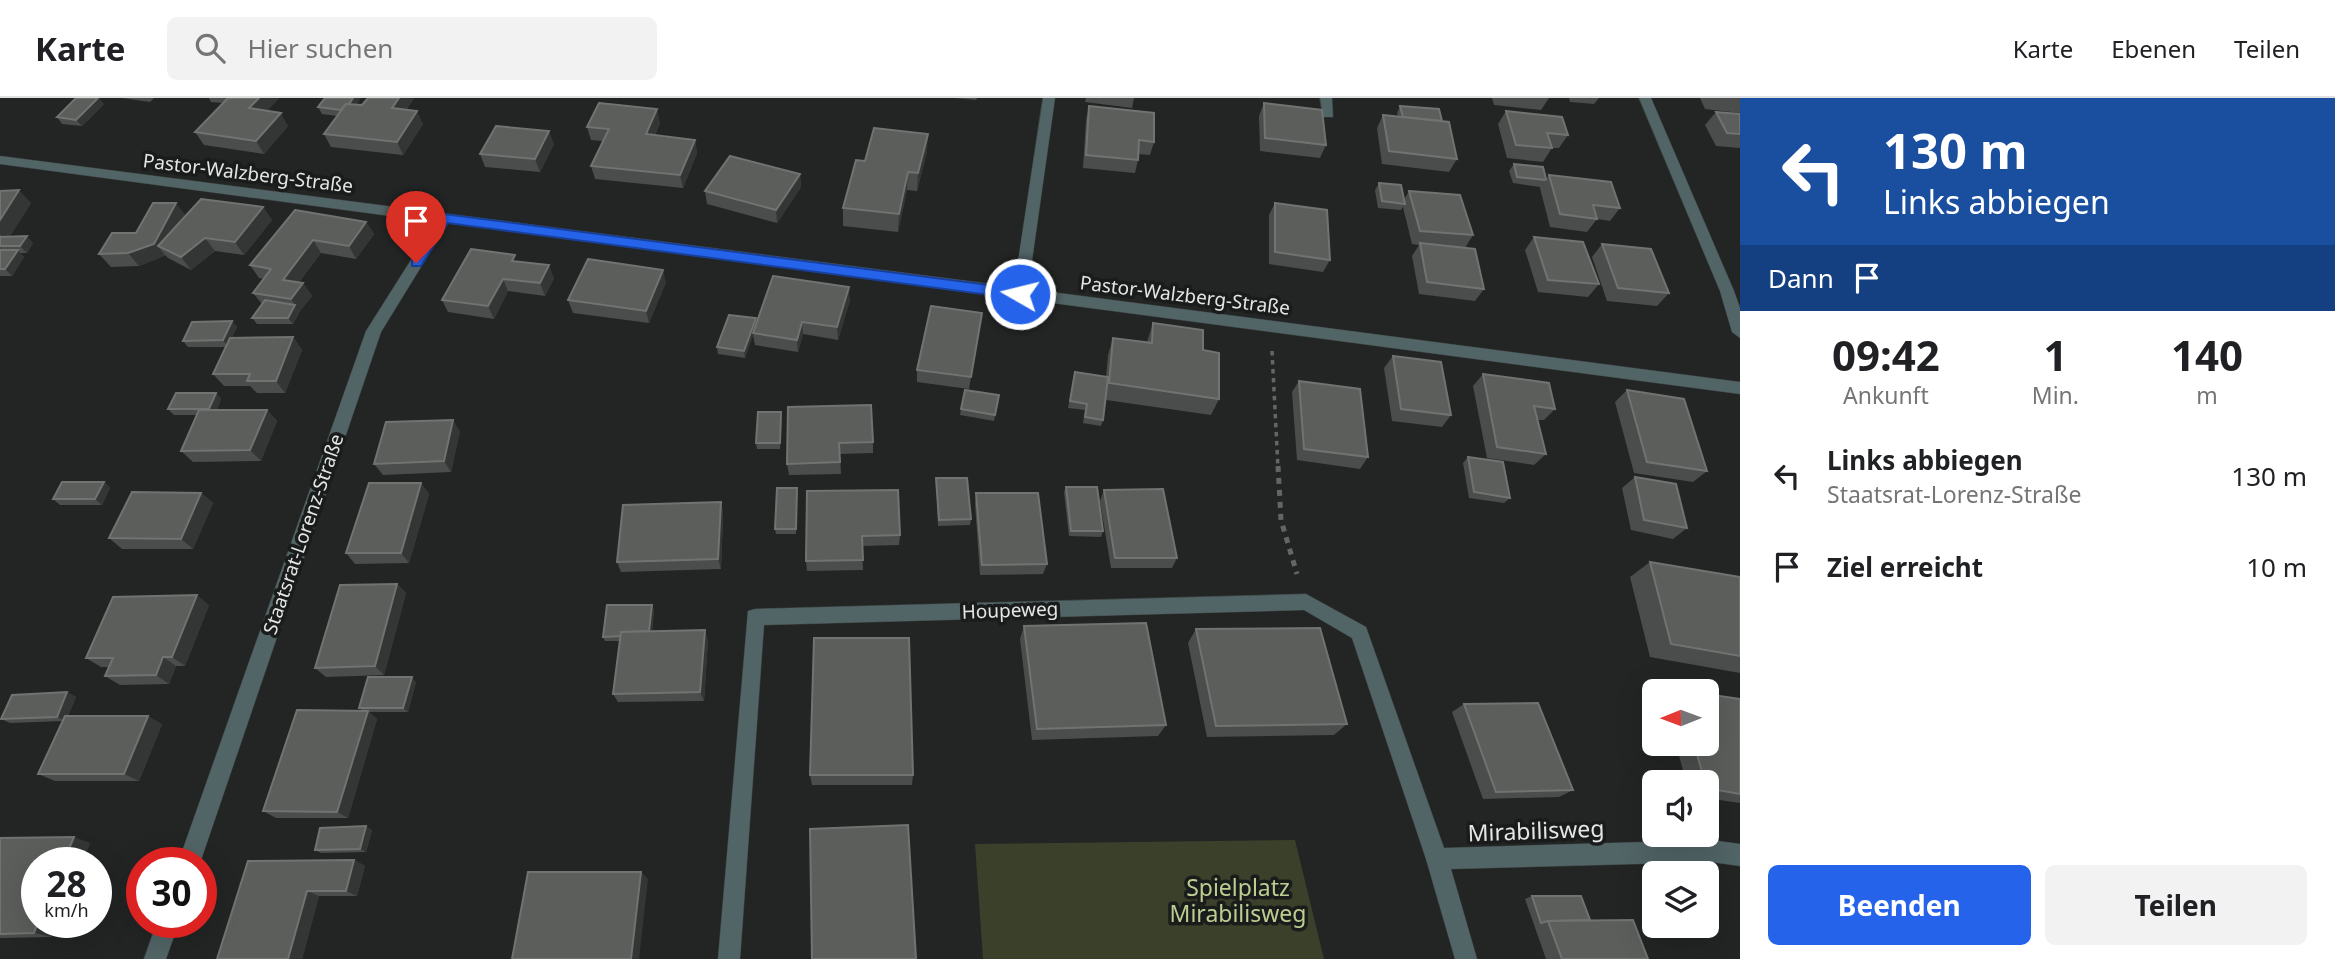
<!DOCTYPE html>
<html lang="de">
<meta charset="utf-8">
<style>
:root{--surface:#fff;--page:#f2f2f2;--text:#202124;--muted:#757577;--line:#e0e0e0;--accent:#2563eb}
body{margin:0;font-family:"Noto Sans",sans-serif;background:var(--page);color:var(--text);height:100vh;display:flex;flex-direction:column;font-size:26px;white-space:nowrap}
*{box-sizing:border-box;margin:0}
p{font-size:23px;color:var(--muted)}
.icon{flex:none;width:38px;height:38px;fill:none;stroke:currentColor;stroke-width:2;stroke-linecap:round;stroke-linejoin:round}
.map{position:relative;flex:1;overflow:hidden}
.sheet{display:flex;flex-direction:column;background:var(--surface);width:595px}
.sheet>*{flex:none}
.banner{background:#1a4fa0;color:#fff;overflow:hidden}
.needle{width:46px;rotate:269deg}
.controls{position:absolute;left:1642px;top:581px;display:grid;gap:14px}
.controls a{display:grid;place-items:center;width:77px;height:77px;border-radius:10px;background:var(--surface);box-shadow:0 7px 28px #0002;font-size:35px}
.speed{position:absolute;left:21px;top:749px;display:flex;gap:14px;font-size:35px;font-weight:700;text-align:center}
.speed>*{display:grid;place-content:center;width:91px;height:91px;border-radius:50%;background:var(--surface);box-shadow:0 7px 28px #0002;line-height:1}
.speed small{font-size:18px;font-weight:400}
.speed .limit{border:10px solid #d22;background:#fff;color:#111}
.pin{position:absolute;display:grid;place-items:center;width:60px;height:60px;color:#fff;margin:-72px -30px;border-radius:50% 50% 50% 0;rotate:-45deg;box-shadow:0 0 7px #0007}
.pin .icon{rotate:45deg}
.me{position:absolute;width:77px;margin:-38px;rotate:278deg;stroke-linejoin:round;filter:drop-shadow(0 0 5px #0008)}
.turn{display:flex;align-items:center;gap:24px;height:147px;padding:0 28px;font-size:32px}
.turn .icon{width:91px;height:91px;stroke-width:2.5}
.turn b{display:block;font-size:49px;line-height:60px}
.then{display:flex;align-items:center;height:66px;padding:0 28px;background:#0003;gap:14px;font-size:26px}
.eta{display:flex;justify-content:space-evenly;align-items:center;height:119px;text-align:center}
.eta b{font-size:42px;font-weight:700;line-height:49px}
.primary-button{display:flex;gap:14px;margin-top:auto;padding:14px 28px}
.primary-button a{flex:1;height:80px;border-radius:10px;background:var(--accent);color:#fff;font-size:28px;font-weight:700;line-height:80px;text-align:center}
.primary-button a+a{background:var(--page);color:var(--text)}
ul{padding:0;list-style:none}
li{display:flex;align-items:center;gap:21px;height:91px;padding:0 28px}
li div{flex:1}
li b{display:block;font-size:26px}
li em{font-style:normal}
header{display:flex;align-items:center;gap:42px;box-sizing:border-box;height:98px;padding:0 35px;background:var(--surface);border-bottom:2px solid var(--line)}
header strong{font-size:33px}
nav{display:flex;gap:38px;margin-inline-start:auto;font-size:24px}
.search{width:490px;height:63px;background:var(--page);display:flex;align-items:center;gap:18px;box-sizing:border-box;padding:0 24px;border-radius:10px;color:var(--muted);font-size:26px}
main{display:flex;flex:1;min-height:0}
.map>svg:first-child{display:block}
.green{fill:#3a4029}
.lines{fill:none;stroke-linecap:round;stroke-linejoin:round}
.minor-casing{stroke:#3d403f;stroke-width:1}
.path-far1{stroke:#636665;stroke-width:3.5;stroke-dasharray:4.5 4.5;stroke-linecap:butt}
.path{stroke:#636665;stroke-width:5;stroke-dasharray:6 6;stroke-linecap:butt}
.minor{fill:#516466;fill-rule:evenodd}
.wall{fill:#4a4d4b}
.shaded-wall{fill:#333634}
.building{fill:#5b5e5b;stroke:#707371;stroke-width:2}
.route{fill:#2563eb;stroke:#184099;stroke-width:2}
.labels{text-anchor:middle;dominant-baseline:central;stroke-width:7;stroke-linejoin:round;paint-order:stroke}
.street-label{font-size:19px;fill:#e3e6e5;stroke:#191c1b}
.near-street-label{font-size:23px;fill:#e3e6e5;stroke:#191c1b}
.near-park-label{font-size:23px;fill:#bccd91;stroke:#191c1b}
</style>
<header>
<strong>Karte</strong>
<div class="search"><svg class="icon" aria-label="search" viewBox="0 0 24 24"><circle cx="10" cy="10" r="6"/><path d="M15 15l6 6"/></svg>Hier suchen</div>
<nav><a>Karte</a><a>Ebenen</a><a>Teilen</a></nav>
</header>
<main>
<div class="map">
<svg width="1740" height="861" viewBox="0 0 1740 861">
<rect width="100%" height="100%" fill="#222524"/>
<polygon class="green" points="1295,742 1324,861 983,861 975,746"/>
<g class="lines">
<g class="minor-casing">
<g id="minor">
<polygon points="1043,0 1055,0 1028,191 1740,284 1740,296 448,125 381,234 200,765 178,765 366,233 435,124 0,66 0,58 1014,189"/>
<polygon points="1320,0 1332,0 1333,19 1323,19"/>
<polygon points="1639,0 1651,0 1734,193 1740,210 1740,240 1732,234 1720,193"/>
<polygon points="1306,496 1366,529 1444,750 1711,742 1740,746 1740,768 1711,764 1451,771 1477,861 1455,861 1426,761 1352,540 1304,512 764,527 740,861 718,861 748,513 755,511"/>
<polygon points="157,824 179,824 166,861 144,861"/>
</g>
</g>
<polyline class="path-far1" points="1272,253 1278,370"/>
<polyline class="path" points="1278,368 1281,422 1297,476"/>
<use href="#minor" class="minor"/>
</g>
<g class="wall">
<polygon points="122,0 154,0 150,4"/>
<polygon points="209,0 279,0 267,13 288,28 264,56 204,47 195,34 223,5 211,4"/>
<polygon points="414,0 406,12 423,26 403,57 331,49 324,36 337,18 322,16 318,9 362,7"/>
<polygon points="955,0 977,0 976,2"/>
<polygon points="1086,0 1134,0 1132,10 1085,4"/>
<polygon points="1492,0 1549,0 1541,12 1494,7"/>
<polygon points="1569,0 1599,0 1594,6 1570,4"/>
<polygon points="1700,0 1740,0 1740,15 1705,11"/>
<polygon points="1264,5 1326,47 1320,60 1260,53 1259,18"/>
<polygon points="104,6 82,28 62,26 57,19"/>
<polygon points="1089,8 1154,44 1150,57 1138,56 1138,62 1135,75 1083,70 1086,22"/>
<polygon points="1400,8 1442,23 1457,61 1449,74 1382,66 1377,30 1383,17 1398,18 1397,15"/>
<polygon points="1506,13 1568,37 1559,50 1552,50 1543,64 1507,60 1498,26"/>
<polygon points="1716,14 1740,16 1740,50 1716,48 1705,27"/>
<polygon points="660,25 655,37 695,42 697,55 683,90 595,81 591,68 603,43 591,42 587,29"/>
<polygon points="554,46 540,74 485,69 480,56"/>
<polygon points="927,54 917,93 907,92 898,134 843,128 843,110 865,63"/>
<polygon points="1514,66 1546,81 1549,77 1620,110 1610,123 1597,121 1587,134 1550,129 1540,90 1540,89 1513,85 1509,73"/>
<polygon points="800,76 801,89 777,125 707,106 705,93"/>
<polygon points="1379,85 1404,102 1409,93 1473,137 1465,150 1484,191 1475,203 1419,196 1412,158 1419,147 1412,146 1403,109 1401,112 1378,110 1375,92"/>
<polygon points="0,93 31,105 10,138 33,145 27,155 20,155 24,159 12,178 0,178"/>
<polygon points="1275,105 1330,162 1323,174 1269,166 1269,117"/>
<polygon points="263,109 272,122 244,157 215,153 191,172 168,160 165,157 164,158 139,168 111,169 99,156 136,135 186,118"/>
<polygon points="295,112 366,124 374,136 356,161 321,155 299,184 303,185 312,198 300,213 293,226 257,226 252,220 262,206 253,195 264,181 259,180 250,167"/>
<polygon points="1534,139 1599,186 1588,199 1538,194 1525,152"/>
<polygon points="1602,146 1669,195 1657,208 1607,203 1592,159"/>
<polygon points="518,163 554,180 545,198 508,193 494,221 448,214 442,202"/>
<polygon points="666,184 649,225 573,215 568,202"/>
<polygon points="850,202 838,242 803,236 798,254 755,247 753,237 745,260 718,256 717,249 756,225"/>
<polygon points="982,215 969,291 917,284 917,272"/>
<polygon points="232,223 237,229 232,240 293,239 302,252 285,295 257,295 250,288 224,288 213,276 226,249 188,249 183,243"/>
<polygon points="1153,225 1203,252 1219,301 1211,317 1106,302 1103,322 1101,328 1083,325 1085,312 1068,310 1075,274 1106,279 1108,257 1113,240 1147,244"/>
<polygon points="1393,258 1451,317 1442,329 1392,323 1384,270"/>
<polygon points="1483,276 1555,311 1544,322 1537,322 1546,356 1534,367 1487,360 1473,288"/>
<polygon points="1299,283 1368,359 1360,371 1297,362 1292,294"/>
<polygon points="1627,292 1707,373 1693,384 1634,375 1615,304"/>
<polygon points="216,295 221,301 217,312 267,312 277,323 261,363 193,364 181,353 197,317 174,317 168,311"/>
<polygon points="999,297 994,323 960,317 961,311"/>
<polygon points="788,309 873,344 873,355 840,356 841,376 789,377 787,366"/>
<polygon points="782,320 780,351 757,351 756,345"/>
<polygon points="460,333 451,374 383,377 374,366"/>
<polygon points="1468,359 1510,400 1504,405 1469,400 1463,365"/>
<polygon points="1635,379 1687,430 1673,441 1631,432 1622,390"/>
<polygon points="936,380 971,421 970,427 938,428"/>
<polygon points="104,384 110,390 102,407 60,407 53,401"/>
<polygon points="421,385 429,396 409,465 355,466 346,455"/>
<polygon points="1066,389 1103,433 1101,439 1069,438 1064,394"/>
<polygon points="1104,392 1177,460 1172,470 1111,470 1100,403"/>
<polygon points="807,393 900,437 899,447 862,448 863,472 807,473 806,463"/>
<polygon points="201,395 213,405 193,451 122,451 109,440"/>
<polygon points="797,395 796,436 776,436 775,431"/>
<polygon points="976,395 1047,466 1043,476 980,477 975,406"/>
<polygon points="721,404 723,415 721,471 621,474 617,464"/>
<polygon points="1650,464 1740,479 1740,575 1650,559 1630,479"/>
<polygon points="397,486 406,495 384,577 326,579 315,570"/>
<polygon points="209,507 185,568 176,568 169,586 120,587 105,578 109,569 101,569 86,560"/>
<polygon points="654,512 652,533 708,542 704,603 618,604 613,596 620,543 605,543 603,539"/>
<polygon points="1024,528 1166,627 1158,638 1032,642 1020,541"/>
<polygon points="1196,531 1347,626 1334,637 1207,639 1188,545"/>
<polygon points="416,584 408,614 369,614 377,621 348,720 276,720 263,713 363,613 359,610"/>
<polygon points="67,594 76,599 68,618 162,626 139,683 55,683 38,676 63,623 10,625 1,621"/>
<polygon points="1740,601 1740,705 1706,700 1706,684 1686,684 1676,646 1706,646"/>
<polygon points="1464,606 1573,692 1559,699 1483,701 1452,614"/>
<polygon points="810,677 913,677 912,687 812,687"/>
<polygon points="372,732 366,754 321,755 315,752"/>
<polygon points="0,740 90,745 82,765 37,765 52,839 0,840"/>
<polygon points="354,762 365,768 357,798 319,798 302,861 248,763"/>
<polygon points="1532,798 1590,822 1648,861 1546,861 1525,801"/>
</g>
<g class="shaded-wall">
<polygon points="98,0 99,0 104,6 82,28 76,22"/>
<polygon points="259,0 279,0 257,24 249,10"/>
<polygon points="353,0 361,0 348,19 345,12"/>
<polygon points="399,0 414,0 398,23 392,10"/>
<polygon points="657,11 660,25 649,49 646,36"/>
<polygon points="417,13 423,26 403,57 397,44"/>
<polygon points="281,15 288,28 264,56 256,43"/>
<polygon points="549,33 554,46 540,74 535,61"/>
<polygon points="928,36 927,54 917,93 918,75"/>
<polygon points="695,42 697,55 683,90 680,77"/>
<polygon points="908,74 907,92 898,134 899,116"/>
<polygon points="800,76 801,89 777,125 776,112"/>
<polygon points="19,92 31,105 7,143 0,136 0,122"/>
<polygon points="176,105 186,118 158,148 165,157 164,158 139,168 128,155"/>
<polygon points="263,109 272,122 244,157 235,144"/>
<polygon points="366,124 374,136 356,161 349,148"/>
<polygon points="27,138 33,145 27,155 20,148"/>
<polygon points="205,140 215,153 191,172 181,159"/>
<polygon points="313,142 321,155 291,194 283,182"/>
<polygon points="18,152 24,159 12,178 5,171"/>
<polygon points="549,167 554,180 545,198 540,185"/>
<polygon points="663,172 666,184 649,225 646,213"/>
<polygon points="503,181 508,193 494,221 488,208"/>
<polygon points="303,185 312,198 300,213 293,226 288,220 295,207 291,201"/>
<polygon points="849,189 850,202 838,242 837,229"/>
<polygon points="756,220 757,227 745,260 744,253"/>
<polygon points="232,223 237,229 228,249 223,242"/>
<polygon points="802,224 803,236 798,254 797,242"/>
<polygon points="293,239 302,252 285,295 276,283"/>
<polygon points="216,295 221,301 215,317 209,311"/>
<polygon points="267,312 277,323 261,363 250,352"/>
<polygon points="781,314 782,320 780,351 780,345"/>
<polygon points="453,322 460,333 451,374 444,363"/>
<polygon points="104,384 110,390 102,407 95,401"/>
<polygon points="421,385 429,396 409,465 401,455"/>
<polygon points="201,395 213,405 193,451 181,441"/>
<polygon points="721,404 723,415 721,471 718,461"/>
<polygon points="397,486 406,495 384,577 375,568"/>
<polygon points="197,497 209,507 185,568 172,559"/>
<polygon points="652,507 654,512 651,543 649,538"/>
<polygon points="705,532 708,542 704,603 700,594"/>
<polygon points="163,559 176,568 169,586 156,577"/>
<polygon points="412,579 416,584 408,614 403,610"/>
<polygon points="67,594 76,599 66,623 57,619"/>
<polygon points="368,613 377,621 348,720 337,714"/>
<polygon points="148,618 162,626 139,683 124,676"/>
<polygon points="366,728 372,732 366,754 360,751"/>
<polygon points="74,739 90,745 82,765 63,765"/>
<polygon points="354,762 365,768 357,798 346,793"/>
<polygon points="641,774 648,781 639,861 631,861"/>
<polygon points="307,793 319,798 302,861 288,861"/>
<polygon points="38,824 58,824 52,839 34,835"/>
</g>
<g class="building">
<polygon points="76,0 98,0 76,22 57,19"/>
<polygon points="228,0 259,0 249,10 281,15 256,43 195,34"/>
<polygon points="325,0 353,0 349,6 346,6 341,12 318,9"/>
<polygon points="368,0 399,0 392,10 417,13 397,44 324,36 346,6 362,7"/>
<polygon points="599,5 657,11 646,36 695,42 680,77 591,68 609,31 587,29"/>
<polygon points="1264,5 1322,12 1326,47 1265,40"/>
<polygon points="1089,8 1154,15 1154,44 1139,42 1138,62 1086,57"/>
<polygon points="1400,8 1439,11 1442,23 1403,19"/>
<polygon points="1506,13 1562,19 1568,37 1547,35 1552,50 1516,47"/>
<polygon points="1716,14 1740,16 1740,36 1727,35"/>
<polygon points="1383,17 1449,24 1457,61 1389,53"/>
<polygon points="496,28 549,33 535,61 480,56"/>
<polygon points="874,30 928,36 918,75 908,74 899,116 843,110 856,62 865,63"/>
<polygon points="730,58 800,76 776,112 705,93"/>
<polygon points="1514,66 1543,69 1546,81 1545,82 1517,79"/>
<polygon points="1549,77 1611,84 1620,110 1593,107 1597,121 1560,116"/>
<polygon points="1379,85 1401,87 1405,106 1382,103"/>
<polygon points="19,92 0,122 0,93"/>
<polygon points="1409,93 1460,97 1473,137 1420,133"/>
<polygon points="201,101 263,109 235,144 205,140 181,159 158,148"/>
<polygon points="153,105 176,105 154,146 128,155 99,156 112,135 136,135"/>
<polygon points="1275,105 1327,112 1330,162 1275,154"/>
<polygon points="295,112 366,124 349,148 313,142 283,182 303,185 291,201 253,195 271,171 250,167"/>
<polygon points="27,138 20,148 0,148 0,139"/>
<polygon points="1534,139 1583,144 1599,186 1548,182"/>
<polygon points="1420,145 1475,151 1484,191 1427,184"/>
<polygon points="1602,146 1651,151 1669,195 1618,190"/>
<polygon points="471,151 515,157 512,163 549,167 540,185 503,181 488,208 442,202"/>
<polygon points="0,152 18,152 5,171 0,171"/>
<polygon points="588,161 663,172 646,213 568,202"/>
<polygon points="773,178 849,189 837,229 802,224 797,242 753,235"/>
<polygon points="265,202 295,207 288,220 252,220"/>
<polygon points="931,208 982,215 971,279 917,272"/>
<polygon points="729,217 756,220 744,253 717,249"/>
<polygon points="232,223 223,242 183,243 192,224"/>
<polygon points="1153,225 1203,232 1203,252 1219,255 1219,301 1109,285 1113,240 1152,245"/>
<polygon points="293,239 276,283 247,283 250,276 213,276 230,240"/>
<polygon points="1393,258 1441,264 1451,317 1401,311"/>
<polygon points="1075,274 1108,279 1103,322 1085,319 1087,306 1070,303"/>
<polygon points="1483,276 1549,285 1555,311 1534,308 1546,356 1497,349"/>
<polygon points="1299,283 1360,291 1368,359 1304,351"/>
<polygon points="965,292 999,297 995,317 961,311"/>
<polygon points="1627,292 1684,301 1707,373 1647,364"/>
<polygon points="176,295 216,295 209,311 168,311"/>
<polygon points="871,307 873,344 839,345 840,364 787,366 788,309"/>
<polygon points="199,312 267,312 250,352 181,353"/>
<polygon points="758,314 781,314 780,345 756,345"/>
<polygon points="453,322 444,363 374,366 386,324"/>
<polygon points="1468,359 1503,364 1510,400 1474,394"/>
<polygon points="1635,379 1676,386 1687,430 1644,422"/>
<polygon points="936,380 967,380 971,421 939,422"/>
<polygon points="62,384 104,384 95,401 53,401"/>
<polygon points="369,385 421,385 401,455 346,455"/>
<polygon points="1066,389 1097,389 1103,433 1071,433"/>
<polygon points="777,390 797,390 796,431 775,431"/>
<polygon points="1163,391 1177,460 1115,460 1104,392"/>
<polygon points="898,392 900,437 862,438 863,462 806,463 807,393"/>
<polygon points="132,394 201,395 181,441 109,440"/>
<polygon points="976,395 1038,395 1047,466 982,467"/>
<polygon points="721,404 718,461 617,464 623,407"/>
<polygon points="1650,464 1740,479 1740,558 1671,546"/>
<polygon points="397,486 375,568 315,570 340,487"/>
<polygon points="197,497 172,559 163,559 156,577 105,578 113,560 86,560 113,499"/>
<polygon points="607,507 652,507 649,533 621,534 621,538 603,539"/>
<polygon points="1146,525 1166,627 1037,631 1024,528"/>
<polygon points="1320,530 1347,626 1216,628 1196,531"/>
<polygon points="705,532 700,594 613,596 621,534"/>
<polygon points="814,540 909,540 913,677 810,677"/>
<polygon points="368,579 412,579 403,610 359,610"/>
<polygon points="67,594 57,619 1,621 12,597"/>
<polygon points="1706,596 1740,601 1740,696 1706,690 1706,684 1705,684 1694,646 1706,646"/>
<polygon points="1538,605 1573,692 1496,694 1464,606"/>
<polygon points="297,612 368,613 337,714 263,713"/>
<polygon points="65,618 148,618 124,676 38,676"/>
<polygon points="908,727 916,861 812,861 810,731"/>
<polygon points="366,728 360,751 315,752 320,730"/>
<polygon points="74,739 63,765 37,765 37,824 38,824 34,835 0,836 0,740"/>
<polygon points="354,762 346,793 307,793 288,861 217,861 248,763"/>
<polygon points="528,774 641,774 631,861 512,861"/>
<polygon points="1532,798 1581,798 1590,822 1548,823 1541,825"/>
<polygon points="1633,822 1648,861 1562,861 1548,823"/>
</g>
<polygon class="route" points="444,116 1020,191 1026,196 1020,201 448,125 421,168 412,168 412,162 440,117"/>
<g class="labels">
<g class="street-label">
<text transform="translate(248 75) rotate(7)">Pastor-Walzberg-Straße</text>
<text transform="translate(1185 197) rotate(7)">Pastor-Walzberg-Straße</text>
<text transform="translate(303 436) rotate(-71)">Staatsrat-Lorenz-Straße</text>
<text transform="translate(1010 512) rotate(-2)">Houpeweg</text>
</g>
<g class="near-street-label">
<text transform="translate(1536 732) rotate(-2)">Mirabilisweg</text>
</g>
<g class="near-park-label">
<text x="1238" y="789">Spielplatz<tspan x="1238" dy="26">Mirabilisweg</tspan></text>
</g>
</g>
</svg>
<div class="controls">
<a><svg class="needle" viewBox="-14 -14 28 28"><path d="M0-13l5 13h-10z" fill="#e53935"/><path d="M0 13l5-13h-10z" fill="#757577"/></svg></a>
<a><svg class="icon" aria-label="sound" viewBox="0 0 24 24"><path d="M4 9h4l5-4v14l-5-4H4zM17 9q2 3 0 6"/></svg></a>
<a><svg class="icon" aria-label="layers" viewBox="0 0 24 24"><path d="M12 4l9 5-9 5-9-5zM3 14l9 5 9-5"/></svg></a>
</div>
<div class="speed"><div>28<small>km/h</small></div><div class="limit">30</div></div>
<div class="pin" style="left:416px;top:165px;background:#d93025"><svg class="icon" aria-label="arrive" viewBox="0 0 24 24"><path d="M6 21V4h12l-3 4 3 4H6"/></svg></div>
<svg class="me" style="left:1020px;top:196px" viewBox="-20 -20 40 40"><circle r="17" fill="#2563eb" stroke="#fff" stroke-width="3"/><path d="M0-11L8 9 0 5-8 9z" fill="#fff"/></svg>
</div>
<section class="sheet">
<div class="banner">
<div class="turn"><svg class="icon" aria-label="left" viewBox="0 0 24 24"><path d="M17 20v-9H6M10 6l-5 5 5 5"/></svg><div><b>130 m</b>Links abbiegen</div></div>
<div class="then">Dann<svg class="icon" aria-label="arrive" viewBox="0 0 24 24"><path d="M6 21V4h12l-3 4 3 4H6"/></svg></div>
</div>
<div class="eta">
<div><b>09:42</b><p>Ankunft</p></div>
<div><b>1</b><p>Min.</p></div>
<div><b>140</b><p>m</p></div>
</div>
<ul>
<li><svg class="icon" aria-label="left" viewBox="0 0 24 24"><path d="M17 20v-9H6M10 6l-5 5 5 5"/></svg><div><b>Links abbiegen</b><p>Staatsrat-Lorenz-Straße</p></div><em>130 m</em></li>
<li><svg class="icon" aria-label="arrive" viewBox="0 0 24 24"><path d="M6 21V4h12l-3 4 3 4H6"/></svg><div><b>Ziel erreicht</b></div><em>10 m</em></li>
</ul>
<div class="primary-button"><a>Beenden</a><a>Teilen</a></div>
</section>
</main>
